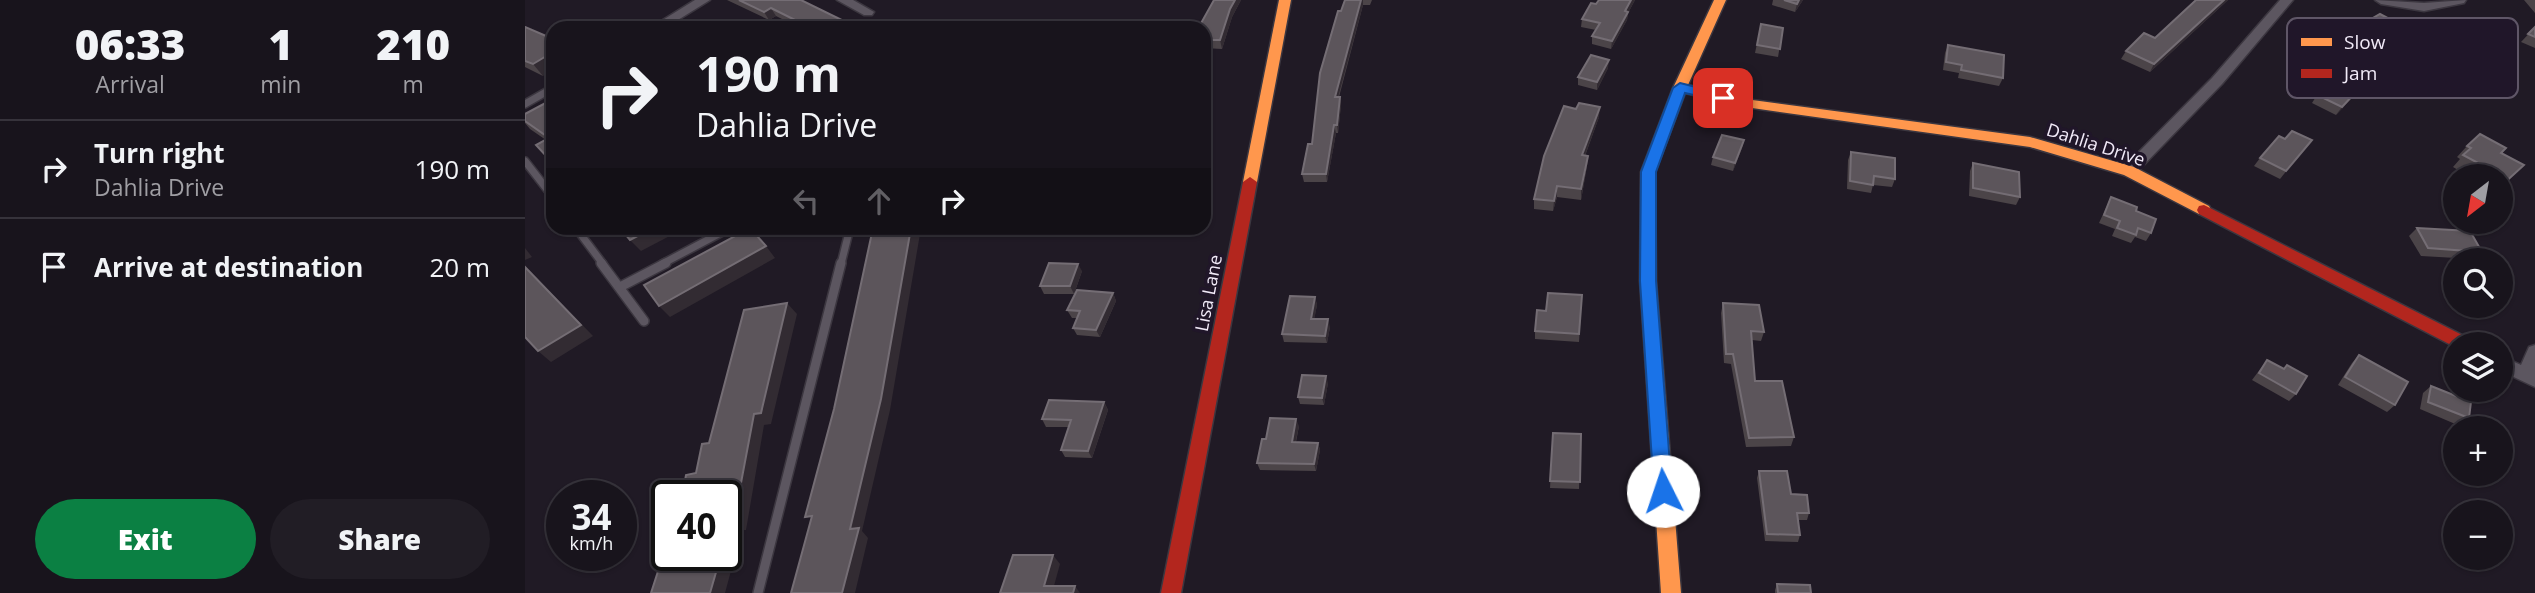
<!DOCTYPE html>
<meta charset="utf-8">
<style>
:root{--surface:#18141c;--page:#211d25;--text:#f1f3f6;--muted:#9f9ea3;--line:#36333b;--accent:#0b8043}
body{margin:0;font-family:"Open Sans",sans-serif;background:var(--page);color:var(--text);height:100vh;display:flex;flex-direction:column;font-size:26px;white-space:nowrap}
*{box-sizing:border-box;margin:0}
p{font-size:23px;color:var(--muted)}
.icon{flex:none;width:38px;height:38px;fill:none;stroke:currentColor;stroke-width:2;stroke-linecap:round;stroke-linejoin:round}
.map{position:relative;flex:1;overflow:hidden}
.side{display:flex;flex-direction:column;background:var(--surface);width:525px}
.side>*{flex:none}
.guide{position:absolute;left:21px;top:21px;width:665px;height:214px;border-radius:21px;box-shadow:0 2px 5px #0004,0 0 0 2px var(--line);background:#18141c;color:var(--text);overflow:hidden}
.needle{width:46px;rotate:211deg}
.buttons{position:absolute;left:1918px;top:164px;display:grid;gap:14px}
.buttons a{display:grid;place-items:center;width:70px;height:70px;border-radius:50%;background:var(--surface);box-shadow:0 2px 5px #0004,0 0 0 2px var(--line);font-size:35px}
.speed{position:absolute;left:21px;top:480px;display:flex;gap:14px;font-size:35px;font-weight:700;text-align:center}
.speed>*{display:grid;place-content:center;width:91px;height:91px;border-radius:50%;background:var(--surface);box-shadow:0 2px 5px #0004,0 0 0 2px var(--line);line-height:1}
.speed small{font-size:18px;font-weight:400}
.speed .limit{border:4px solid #111;border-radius:10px;background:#fff;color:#111}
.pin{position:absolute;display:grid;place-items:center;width:60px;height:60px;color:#fff;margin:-30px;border-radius:14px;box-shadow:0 4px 10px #0006}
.me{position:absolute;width:77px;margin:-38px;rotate:356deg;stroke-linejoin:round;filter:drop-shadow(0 0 5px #0008)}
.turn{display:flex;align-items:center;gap:24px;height:147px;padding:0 35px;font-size:32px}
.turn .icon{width:91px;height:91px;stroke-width:2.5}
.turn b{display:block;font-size:49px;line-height:60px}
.lanes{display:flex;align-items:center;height:66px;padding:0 35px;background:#0003;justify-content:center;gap:35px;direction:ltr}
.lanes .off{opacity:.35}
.eta{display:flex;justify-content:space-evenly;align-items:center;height:119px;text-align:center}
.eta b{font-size:42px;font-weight:800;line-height:49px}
.cta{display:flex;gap:14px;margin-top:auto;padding:14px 35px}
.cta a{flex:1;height:80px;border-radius:42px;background:var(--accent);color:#fff;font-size:28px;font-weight:800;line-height:80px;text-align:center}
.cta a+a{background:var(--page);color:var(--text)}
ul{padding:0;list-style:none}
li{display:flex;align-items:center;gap:21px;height:98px;padding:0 35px;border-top:2px solid var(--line)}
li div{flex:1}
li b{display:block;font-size:26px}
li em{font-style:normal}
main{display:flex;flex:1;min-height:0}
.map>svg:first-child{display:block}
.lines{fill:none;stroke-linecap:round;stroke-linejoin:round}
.lane-far1-casing{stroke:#3c3740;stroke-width:10}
.lane-casing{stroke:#3c3740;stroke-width:12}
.street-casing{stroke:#3c3740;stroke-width:3}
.slow-casing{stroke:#3c3740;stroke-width:3}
.jam-casing{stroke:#3c3740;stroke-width:3}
.lane-far1{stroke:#5c5660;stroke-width:7}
.lane{stroke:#5c5660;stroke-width:9}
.street{fill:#5c5660;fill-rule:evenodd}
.slow{fill:#ff974d;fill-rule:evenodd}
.jam{fill:#b3261e;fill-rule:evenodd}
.wall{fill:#4b4448}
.shaded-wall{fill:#322b32}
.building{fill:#5c555b;stroke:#746d74;stroke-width:2}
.route{fill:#1a73e8;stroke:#114b97;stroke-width:2}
.labels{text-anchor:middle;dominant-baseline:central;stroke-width:7;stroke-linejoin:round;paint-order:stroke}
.street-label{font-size:18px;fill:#f1eaf8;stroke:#201629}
.key{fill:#201629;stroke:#5f5667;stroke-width:2}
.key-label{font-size:19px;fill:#f1eaf8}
</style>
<main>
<section class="side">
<div class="eta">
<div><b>06:33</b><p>Arrival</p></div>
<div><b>1</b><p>min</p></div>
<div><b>210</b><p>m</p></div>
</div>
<ul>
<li><svg class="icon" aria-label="right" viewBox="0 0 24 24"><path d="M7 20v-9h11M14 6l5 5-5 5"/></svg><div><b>Turn right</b><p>Dahlia Drive</p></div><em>190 m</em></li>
<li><svg class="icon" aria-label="arrive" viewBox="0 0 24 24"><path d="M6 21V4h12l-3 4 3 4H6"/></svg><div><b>Arrive at destination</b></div><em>20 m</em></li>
</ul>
<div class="cta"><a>Exit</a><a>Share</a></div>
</section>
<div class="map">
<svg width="2010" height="593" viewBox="0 0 2010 593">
<rect width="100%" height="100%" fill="#201a25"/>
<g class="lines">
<g class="lane-far1-casing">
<g id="lane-far1">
<polyline points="0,104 28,88"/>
<polyline points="0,161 28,197"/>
<polyline points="51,228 78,264"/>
<polyline points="137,264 205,228"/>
<polyline points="316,264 325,228"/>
</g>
</g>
<g class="lane-casing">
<g id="lane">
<polyline points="76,263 119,321"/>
<polyline points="95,287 141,263"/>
<polyline points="233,593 316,263"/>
</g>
</g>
<g class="street-casing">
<g id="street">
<polygon points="170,0 185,0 140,28 125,28"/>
<polygon points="312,0 328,0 349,12 347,15 339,15"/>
<polygon points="1755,0 1768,0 1697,84 1609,175 1599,175 1597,171 1599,167 1687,78"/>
<polygon points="1850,0 1899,3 1941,0 1939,3 1899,11 1856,4"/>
<polygon points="2010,345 2010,387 1976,371 1976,356 1996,365 2004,347"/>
</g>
</g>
<g class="slow-casing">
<g id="slow">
<polygon points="754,0 766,0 732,182 725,187 718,182"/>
<polygon points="1189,0 1201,0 1163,85 1220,99 1505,137 1609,167 1684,206 1686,210 1684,214 1674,214 1599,175 1505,147 1220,107 1160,93 1130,172 1131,281 1156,593 1136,593 1115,281 1116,172 1148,88"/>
</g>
</g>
<g class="jam-casing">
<g id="jam">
<polygon points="725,177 732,182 656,593 636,593 718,182"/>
<polygon points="1679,205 1947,340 1949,345 1930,345 1930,347 1674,214 1672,210 1674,206"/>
</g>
</g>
<use href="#lane-far1" class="lane-far1"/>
<use href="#lane" class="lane"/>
<use href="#street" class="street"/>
<use href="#slow" class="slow"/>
<use href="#jam" class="jam"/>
</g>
<g class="wall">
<polygon points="202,0 276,0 333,28 275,28 251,16 244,20"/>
<polygon points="689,0 716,0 707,17 697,49 679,48 679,28 676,28 675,25"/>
<polygon points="820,0 847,0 845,5 838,5 814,97 815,97 816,105 813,133 811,133 802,182 779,182 777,174 787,144 816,11"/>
<polygon points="1074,0 1110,0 1103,13 1102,20 1086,49 1067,44 1067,36 1071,30 1056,27 1057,19 1071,4"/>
<polygon points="1248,0 1278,0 1270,12 1247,5"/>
<polygon points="1671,0 1703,0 1625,72 1596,59 1601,51 1630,38"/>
<polygon points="1999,0 2010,0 2010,13"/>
<polygon points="1236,24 1258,28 1253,57 1230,53"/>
<polygon points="1876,25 1870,33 1849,46 1828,34 1834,26"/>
<polygon points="0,27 18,76 0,67"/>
<polygon points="2010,27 2010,48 1996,42"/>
<polygon points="1423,45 1478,78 1474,86 1433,78 1434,73 1418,70 1420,53"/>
<polygon points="1083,68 1072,90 1053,85 1053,77"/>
<polygon points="1836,88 1811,115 1787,103 1792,95"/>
<polygon points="28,99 28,163 21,140 5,129 0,123 0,114"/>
<polygon points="1074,117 1060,156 1063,156 1062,166 1056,200 1032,197 1028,211 1009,209 1009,199"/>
<polygon points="1219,140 1217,148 1208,171 1186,165 1188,157"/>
<polygon points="1942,146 1976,153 1999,165 1976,187 1976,177 1945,177 1928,167 1935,159 1932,157"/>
<polygon points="1780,148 1755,179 1729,166 1735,158"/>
<polygon points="1326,152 1370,179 1367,187 1348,185 1346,193 1322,189 1323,160"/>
<polygon points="1448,163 1495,197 1491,205 1444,196 1445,171"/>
<polygon points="1586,197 1611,211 1626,233 1621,241 1610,237 1606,243 1587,236 1590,229 1574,223"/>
<polygon points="1892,228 1957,252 1949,259 1896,256 1884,236"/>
<polygon points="557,271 549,294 519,294 515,286"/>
<polygon points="588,293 591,301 575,337 552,335 548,328 552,318 547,318 542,310"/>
<polygon points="1057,295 1054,342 1010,339 1010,331 1021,311"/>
<polygon points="790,297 792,305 789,319 805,327 802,343 759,342 757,334"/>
<polygon points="1198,303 1239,332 1236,341 1227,340 1230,381 1269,437 1266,446 1221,447 1206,364 1199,363 1196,313"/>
<polygon points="1834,355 1870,405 1862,412 1813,385 1827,363"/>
<polygon points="1742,360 1758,369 1762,365 1771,394 1764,401 1727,380"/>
<polygon points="803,383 799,405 775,404 773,397"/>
<polygon points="1906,386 1944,418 1935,426 1895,409 1898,393"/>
<polygon points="579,402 583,410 567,458 540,457 536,450 544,427 521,427 517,419"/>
<polygon points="774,426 771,442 793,443 795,450 791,471 735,470 732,463 741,439"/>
<polygon points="1028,433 1056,434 1054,489 1025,488"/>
<polygon points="1234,471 1266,494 1284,513 1282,520 1273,520 1275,535 1273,542 1240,541 1232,478"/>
<polygon points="1252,584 1286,593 1250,593 1250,590"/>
</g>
<g class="shaded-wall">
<polygon points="710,0 716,0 707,17 697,49 695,40 705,9"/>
<polygon points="836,0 838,0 838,5 811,105 810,97"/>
<polygon points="1106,0 1110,0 1103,13 1102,20 1086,49 1087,41 1100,11"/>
<polygon points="1274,0 1278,0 1270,12 1272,4"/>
<polygon points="1699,0 1703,0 1625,72 1629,64"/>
<polygon points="246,8 251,16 244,20 239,12"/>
<polygon points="1876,25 1870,33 1849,46 1855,38"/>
<polygon points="28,52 28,70 18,76 8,64"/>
<polygon points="1084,60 1083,68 1072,90 1072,82"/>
<polygon points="682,70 684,78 679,89 679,75"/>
<polygon points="1842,80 1836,88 1811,115 1817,107"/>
<polygon points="815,97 816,105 813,133 812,125"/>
<polygon points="1075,107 1074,117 1056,166 1057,155"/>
<polygon points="809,125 811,133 802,182 801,174"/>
<polygon points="1219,140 1217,148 1208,171 1210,163"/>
<polygon points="1063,156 1062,166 1056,200 1056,189"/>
<polygon points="1032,186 1032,197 1028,211 1029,201"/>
<polygon points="128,228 160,228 116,251 105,240"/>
<polygon points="386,228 396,228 365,410 337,531 343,538 330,593 317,593 325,529"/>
<polygon points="241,246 250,258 145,317 134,306"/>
<polygon points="0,248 7,257 0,260"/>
<polygon points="553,264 557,271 549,294 545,286"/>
<polygon points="0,266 68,336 26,362 13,351"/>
<polygon points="588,293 591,301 575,337 571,330"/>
<polygon points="790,297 792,305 788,326 786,319"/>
<polygon points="262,303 272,314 246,424 239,425 221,530 217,530 200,593 185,593 196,555 201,555 201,535 229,414"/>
<polygon points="803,319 805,327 802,343 800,336"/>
<polygon points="801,376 803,383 799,405 797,398"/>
<polygon points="579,402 583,410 567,458 563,451"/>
<polygon points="771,419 774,426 769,449 767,442"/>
<polygon points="793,443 795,450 791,471 789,464"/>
<polygon points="528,555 535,564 527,593 519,586"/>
<polygon points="550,586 555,593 548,593"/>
</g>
<g class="building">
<polygon points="214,0 276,0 333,28 286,28 246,8 239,12"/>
<polygon points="689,0 710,0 705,9 695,40 679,40 679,28 678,28 679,26 675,25"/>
<polygon points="820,0 836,0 810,97 815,97 812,125 809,125 801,174 777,174 783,144 787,144 795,73 813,11 816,11"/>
<polygon points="1074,0 1106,0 1100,11 1103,12 1087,41 1067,36 1075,23 1057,19 1066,3 1071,4"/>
<polygon points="1259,0 1274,0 1272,4"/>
<polygon points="1671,0 1699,0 1629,64 1601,51 1619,33 1630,38"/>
<polygon points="1855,14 1876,25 1855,38 1834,26"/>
<polygon points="1236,24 1258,28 1255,49 1232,45"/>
<polygon points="0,27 28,39 28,52 8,64 0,61"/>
<polygon points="2010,27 2010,37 2003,34"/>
<polygon points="1423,45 1479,55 1478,78 1436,70 1437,65 1421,62"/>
<polygon points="1066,55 1084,60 1072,82 1053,77"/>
<polygon points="1818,69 1842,80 1817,107 1792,95"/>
<polygon points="28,99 28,157 24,159 11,145 24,138 0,121 0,114"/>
<polygon points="1054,103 1075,107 1057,155 1063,156 1056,189 1032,186 1029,201 1009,199 1019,156 1039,106 1051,109"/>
<polygon points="1767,131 1787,140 1761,171 1735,158 1754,136 1760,139"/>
<polygon points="1955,134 1981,148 1976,153 1999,165 1976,186 1976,177 1958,177 1949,172 1957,165 1938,155 1946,148 1942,146"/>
<polygon points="1197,135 1219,140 1210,163 1188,157"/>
<polygon points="1326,152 1370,158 1370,179 1349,176 1348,185 1325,181"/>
<polygon points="1448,163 1494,172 1495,197 1448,188"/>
<polygon points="1586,197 1612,207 1611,211 1631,219 1626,233 1613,228 1611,235 1592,228 1595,221 1579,215"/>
<polygon points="95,228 128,228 105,240"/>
<polygon points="225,228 241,246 134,306 119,285"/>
<polygon points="348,228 386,228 356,399 325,529 334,528 317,593 266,593 287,516 280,517 309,409"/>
<polygon points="1892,228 1945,231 1957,252 1903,248"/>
<polygon points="524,263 553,264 545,286 515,286"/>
<polygon points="0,267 56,325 13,351 0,337"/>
<polygon points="552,290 588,293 571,330 548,328 555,311 542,310"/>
<polygon points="1023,293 1057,295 1054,334 1010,331 1012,310 1021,311"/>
<polygon points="765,296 790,297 786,319 803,319 800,336 757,334"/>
<polygon points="262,303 236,413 229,414 209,520 205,521 201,535 201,495 162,495 163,490 158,491 161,475 171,473 177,444 184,443 219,310"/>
<polygon points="1198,303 1234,305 1239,332 1226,331 1230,381 1257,381 1269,437 1224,438 1208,354 1201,354"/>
<polygon points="1834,355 1883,382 1870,405 1820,377"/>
<polygon points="1742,360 1759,369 1762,365 1782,376 1771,394 1734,373"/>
<polygon points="777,375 801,376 797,398 773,397"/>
<polygon points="1906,386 1946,402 1944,418 1903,402"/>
<polygon points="524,400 579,402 563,451 536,450 546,420 517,419"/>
<polygon points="745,418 771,419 767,442 793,443 789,464 732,463 737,439 741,439"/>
<polygon points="1028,433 1056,434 1055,482 1025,481"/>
<polygon points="1234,471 1262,471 1266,494 1282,495 1284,513 1272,513 1275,535 1242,534"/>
<polygon points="145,555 196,555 185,593 126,593 138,556"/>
<polygon points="488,555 528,555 519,586 550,586 548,593 475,593"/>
<polygon points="1252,584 1285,585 1286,593 1253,593"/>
</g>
<polygon class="route" points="1155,83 1203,95 1205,98 1198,102 1160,93 1131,172 1131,281 1147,491 1145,497 1138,499 1132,497 1129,491 1115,281 1116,172 1148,88"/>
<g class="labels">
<g class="street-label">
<text transform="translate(1571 144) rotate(18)">Dahlia Drive</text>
<text transform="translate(683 293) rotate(-79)">Lisa Lane</text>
</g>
</g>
<rect x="1762" y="18" width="231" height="80" rx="10" class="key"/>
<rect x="1776" y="38" width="31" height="8" fill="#ff974d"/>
<rect x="1776" y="69" width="31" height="9" fill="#b3261e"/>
<g class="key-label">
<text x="1819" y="49">Slow</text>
<text x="1819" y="80">Jam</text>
</g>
</svg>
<div class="buttons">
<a><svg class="needle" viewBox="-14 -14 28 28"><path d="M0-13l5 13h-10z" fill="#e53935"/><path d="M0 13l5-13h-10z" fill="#9f9ea3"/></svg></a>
<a><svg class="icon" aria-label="search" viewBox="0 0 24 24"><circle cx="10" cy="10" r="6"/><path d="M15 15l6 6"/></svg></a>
<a><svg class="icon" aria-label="layers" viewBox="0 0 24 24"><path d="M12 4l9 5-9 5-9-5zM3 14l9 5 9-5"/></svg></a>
<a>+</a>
<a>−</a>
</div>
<div class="speed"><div>34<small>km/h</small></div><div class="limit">40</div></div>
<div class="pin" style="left:1198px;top:98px;background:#d93025"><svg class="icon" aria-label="arrive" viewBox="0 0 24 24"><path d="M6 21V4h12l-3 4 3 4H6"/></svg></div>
<svg class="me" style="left:1138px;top:491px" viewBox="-20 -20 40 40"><circle r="19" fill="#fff"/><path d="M0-13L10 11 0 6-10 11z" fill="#1a73e8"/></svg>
<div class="guide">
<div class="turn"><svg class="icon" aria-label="right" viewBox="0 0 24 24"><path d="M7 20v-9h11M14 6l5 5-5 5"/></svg><div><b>190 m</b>Dahlia Drive</div></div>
<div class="lanes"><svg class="icon off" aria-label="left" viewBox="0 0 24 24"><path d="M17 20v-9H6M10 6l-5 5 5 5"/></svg><svg class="icon off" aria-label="ahead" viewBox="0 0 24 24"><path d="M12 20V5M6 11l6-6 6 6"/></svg><svg class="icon" aria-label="right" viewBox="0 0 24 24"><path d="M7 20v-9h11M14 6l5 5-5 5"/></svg></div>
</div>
</div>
</main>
